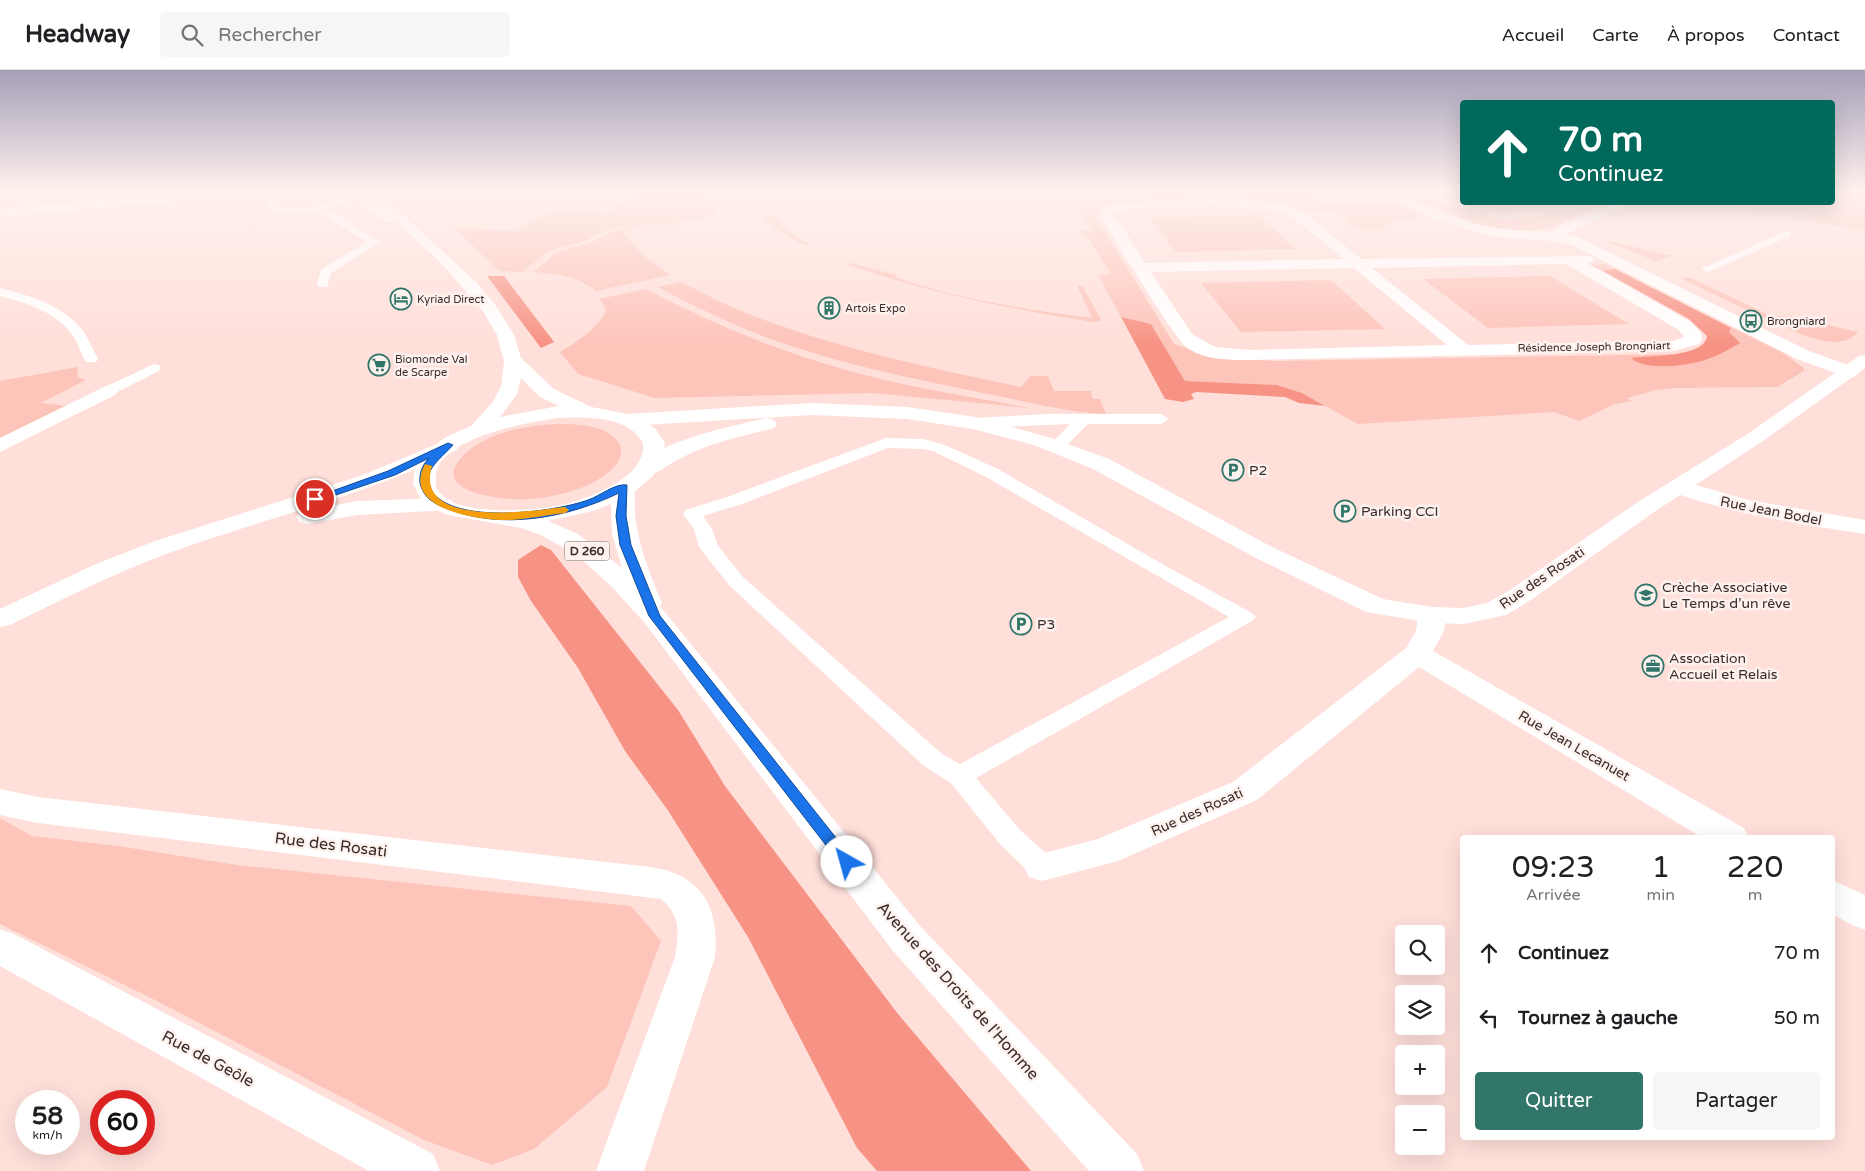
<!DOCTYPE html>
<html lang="fr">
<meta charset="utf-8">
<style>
:root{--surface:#fff;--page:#f6f6f6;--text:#202124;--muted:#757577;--line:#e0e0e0;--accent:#317669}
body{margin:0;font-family:"Varela Round",sans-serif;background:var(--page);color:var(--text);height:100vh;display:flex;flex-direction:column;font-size:19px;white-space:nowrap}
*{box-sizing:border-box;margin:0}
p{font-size:16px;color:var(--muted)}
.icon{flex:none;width:28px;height:28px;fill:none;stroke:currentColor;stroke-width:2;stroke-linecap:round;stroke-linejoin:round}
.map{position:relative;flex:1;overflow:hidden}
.side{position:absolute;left:1460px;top:765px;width:375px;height:305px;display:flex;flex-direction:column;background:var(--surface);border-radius:5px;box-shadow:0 5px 20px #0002}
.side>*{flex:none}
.top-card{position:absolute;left:1460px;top:30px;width:375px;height:105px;border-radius:5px;box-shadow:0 5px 20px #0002;background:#00695c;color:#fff;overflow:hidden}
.tools{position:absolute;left:1395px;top:855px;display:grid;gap:10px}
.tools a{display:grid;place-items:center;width:50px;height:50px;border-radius:5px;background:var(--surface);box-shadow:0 5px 20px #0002;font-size:25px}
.speed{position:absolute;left:15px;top:1020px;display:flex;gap:10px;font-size:25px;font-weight:700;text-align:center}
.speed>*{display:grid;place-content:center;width:65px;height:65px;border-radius:50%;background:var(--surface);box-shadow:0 5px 20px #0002;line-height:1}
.speed small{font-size:12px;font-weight:400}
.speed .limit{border:8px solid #d22;background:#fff;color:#111}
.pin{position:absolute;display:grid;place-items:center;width:42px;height:42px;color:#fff;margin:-21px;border:2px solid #fff;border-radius:50%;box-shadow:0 1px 5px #0007}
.me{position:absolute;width:55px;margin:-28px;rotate:322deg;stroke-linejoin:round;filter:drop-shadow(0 0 4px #0008)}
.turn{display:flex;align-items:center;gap:18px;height:105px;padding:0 15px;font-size:22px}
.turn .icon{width:65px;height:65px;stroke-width:2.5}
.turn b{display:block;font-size:35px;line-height:42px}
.eta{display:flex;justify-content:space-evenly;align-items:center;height:85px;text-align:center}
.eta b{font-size:30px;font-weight:600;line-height:35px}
.cta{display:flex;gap:10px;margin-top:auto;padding:10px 15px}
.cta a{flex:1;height:58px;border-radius:5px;background:var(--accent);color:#fff;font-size:20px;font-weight:600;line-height:58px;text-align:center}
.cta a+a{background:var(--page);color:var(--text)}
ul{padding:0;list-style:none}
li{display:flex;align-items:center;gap:15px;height:65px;padding:0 15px}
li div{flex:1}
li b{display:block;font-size:19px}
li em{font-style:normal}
header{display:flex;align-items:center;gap:30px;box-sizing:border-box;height:70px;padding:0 25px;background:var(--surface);border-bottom:1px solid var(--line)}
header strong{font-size:24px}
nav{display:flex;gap:28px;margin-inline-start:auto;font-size:18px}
.search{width:350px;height:45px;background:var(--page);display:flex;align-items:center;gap:12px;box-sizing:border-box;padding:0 18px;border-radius:5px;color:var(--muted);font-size:19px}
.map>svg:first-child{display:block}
.green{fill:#fdc4ba}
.forest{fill:#f79384}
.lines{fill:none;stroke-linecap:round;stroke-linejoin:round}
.service{fill:#fff;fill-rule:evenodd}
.minor{fill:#fff;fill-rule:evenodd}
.tertiary{fill:#fff;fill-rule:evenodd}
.primary{fill:#fff;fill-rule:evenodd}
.route{fill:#1a73e8;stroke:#114b97}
.slow{fill:#f59e0b}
.labels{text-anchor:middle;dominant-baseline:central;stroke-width:5;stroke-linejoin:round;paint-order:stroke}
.far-poi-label{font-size:11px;fill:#382c2a;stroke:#fef2ef;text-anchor:start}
.far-street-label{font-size:11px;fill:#382c2a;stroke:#fef2ef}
.shield{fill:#fef2ef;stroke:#736765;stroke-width:1}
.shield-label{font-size:12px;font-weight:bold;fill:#382c2a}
.poi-label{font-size:14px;fill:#382c2a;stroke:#fef2ef;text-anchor:start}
.street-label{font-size:14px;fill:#382c2a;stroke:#fef2ef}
.near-street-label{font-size:16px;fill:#382c2a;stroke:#fef2ef}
</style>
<header>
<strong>Headway</strong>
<div class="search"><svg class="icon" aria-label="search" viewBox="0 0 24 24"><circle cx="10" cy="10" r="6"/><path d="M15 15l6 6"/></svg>Rechercher</div>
<nav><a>Accueil</a><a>Carte</a><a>À propos</a><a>Contact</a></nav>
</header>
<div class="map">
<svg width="1865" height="1101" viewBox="0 0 1865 1101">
<rect width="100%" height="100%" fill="#ffdfda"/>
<g class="green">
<polygon points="642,121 707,121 710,132 718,143 709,148 608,159 582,172 548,181 522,202 500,201 454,158 516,161 552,140 608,143"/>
<path d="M 1189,121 L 1310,121 L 1327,135 L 1397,134 L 1426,145 C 1409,153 1399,147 1384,154 L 1385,159 L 1358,159 L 1333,141 L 1301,141 L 1282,133 L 1270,131 L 1118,132 L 1102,136 L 1096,147 L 1174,274 L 1201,283 L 1239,289 L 1277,291 L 1678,284 C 1689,281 1706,280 1707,266 C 1690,242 1631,216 1604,201 L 1590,197 L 1590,195 L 1604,194 L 1783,283 L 1804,298 L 1804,301 L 1777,317 L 1674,318 L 1656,320 L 1627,328 L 1632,331 L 1615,334 L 1579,351 L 1554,342 L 1358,354 L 1302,323 L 1278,315 L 1185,311 L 1151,254 L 1121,247 L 1098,205 L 1111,204 L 1089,169 L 1085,168 L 1081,160 L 1092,160 L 1075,132 Z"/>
<path d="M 1395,121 L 1402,121 L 1507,151 L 1523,147 L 1529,148 L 1597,133 L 1610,133 C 1588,141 1556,157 1534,161 C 1495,167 1432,136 1395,121 Z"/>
<polygon points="1833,121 1865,121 1865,161 1718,133 1832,132"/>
<polygon points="1475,133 1540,133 1502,141"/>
<path d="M 779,145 C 783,160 799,169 812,175 C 800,178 770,155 762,146 Z"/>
<polygon points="1258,145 1296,179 1176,182 1148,147"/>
<path d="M 696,151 L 622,161 L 644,186 L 670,205 L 596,221 C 578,206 556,204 534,202 L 556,182 L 587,174 L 616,160 Z"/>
<polygon points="1603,170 1673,186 1655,191"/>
<path d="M 850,193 L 897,205 L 895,207 C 956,229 1028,240 1092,248 L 1077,216 L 1082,215 L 1101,250 L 1094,252 C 1010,239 927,223 846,194 Z"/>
<polygon points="1550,206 1629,254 1488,258 1423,209"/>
<path d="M 1680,208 L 1691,208 L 1771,246 L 1790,246 L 1858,262 C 1838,286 1792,260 1770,250 C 1740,237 1710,223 1680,208 Z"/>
<polygon points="1331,210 1385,259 1241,262 1201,213"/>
<path d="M 681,212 C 700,221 719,232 739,240 C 830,277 925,297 1021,317 L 1031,306 L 1048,306 L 1054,321 L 1091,321 L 1093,329 L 1100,329 L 1106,344 C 1065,342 1023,331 983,323 C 916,309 849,296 785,274 C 740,259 698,238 657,217 Z"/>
<path d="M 646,219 C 710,252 774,280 843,299 C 904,317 968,326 1030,338 L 873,323 L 655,328 L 578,304 L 560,282 C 578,271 595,260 606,242 L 604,235 L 599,229 Z"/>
<polygon points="78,297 77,307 86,310 41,333 68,336 0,368 0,311"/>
<path d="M 555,354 C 577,354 611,354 621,377 C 623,391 612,400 602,407 C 581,421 554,427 530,429 C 506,431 422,423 466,383 C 489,362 525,356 555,354 Z"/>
<polygon points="0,748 32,766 118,776 237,795 631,836 661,871 607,1017 534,1079 492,1095 424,1070 155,930 0,854"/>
</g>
<g class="forest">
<path d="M 1615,199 L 1731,258 L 1729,262 L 1740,273 C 1729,279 1718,286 1705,290 C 1688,296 1644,301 1631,288 C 1648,285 1705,288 1707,266 L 1689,249 L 1603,201 Z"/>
<polygon points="487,206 504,206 554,272 541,278"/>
<polygon points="1121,247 1151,254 1185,311 1277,315 1302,323 1325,336 1299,333 1285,327 1196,322 1191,324 1194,329 1183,332 1165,329"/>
<polygon points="541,475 551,480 678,640 725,716 898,944 1031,1101 877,1101 857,1078 748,867 667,739 625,681 578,598 531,531 518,507 518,490"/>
</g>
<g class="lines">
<g class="service">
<polygon points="287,121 300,121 277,133 281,138 311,138 352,124 358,124 358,128 328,139 380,172 331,203 327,217 319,217 317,214 321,199 367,172 319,142 312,144 274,143 267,132"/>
<polygon points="1786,161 1790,162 1790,166 1711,201 1707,202 1701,199"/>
<path d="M 0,218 C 31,226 63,235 83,261 C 89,270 93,280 98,289 L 96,292 L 86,292 C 81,284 79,275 74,267 C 58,243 27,233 0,226 Z"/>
<polygon points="154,294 159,295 161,298 159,301 113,324 108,325 101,321 103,318"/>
<polygon points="1047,344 1161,344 1169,349 1161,354 1088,354 1063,379 1051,379 1049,376 1070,354 975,358 967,353 975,348"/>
<path d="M 886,368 L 923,369 L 945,375 L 998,399 L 1171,499 L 1252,543 L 1256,547 L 1252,551 L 976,708 L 1020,760 L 1052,789 L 1056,797 L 1052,805 L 1042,808 L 1032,805 L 1000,774 L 951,713 L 924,696 L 729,515 L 699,477 L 694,459 L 683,444 L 686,440 L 730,426 ZM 888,378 L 923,379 L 933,381 L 986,407 L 1229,547 L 960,694 L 942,684 L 743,507 L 718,476 L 712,459 L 703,446 L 742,434 Z"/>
</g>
<g class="minor">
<path d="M 1370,121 C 1407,121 1444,145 1480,155 C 1504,161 1529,160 1553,162 L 1559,156 L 1616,132 L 1634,132 L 1566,164 L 1580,168 L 1809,281 L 1856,298 L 1858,302 L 1856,306 L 1849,308 L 1797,289 L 1570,174 L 1544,170 L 1502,168 L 1473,161 L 1429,147 Z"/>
<path d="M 1192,129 L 1242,129 L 1288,135 L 1302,141 L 1361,189 L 1592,186 L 1594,189 L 1592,192 L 1587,193 L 1691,252 L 1701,263 L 1702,270 L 1699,274 L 1674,281 L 1249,290 C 1228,290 1203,290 1186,277 C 1176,270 1102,152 1100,141 L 1113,133 ZM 1217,136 L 1280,141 L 1292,147 L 1344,189 L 1145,193 L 1113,142 L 1130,139 ZM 1566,194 L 1679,260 L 1684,267 L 1673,271 L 1468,275 L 1372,198 ZM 1354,198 L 1447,275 L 1249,280 L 1215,277 L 1192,264 L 1151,202 Z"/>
<polygon points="108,315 115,317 118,321 115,325 0,382 0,368"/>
<path d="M 449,369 L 457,370 L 460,375 L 457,380 C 366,426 267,447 172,482 C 116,502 63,529 10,555 L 0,557 L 0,539 L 96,494 L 155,471 L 363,405 Z"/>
<path d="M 1679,410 L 1748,430 L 1865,450 L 1865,464 C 1799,454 1734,444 1671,422 L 1668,417 L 1671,412 Z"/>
<polygon points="443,428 451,430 455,435 451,440 357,445 308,454 300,452 296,447 300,442 357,431"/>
<polygon points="1432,537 1442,539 1446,545 1444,561 1433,581 1744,758 1749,768 1703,768 1419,597 1257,730 1118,791 1042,811 1029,807 1024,797 1029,787 1098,769 1233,712 1406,578 1416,561 1418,545 1422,539"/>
<path d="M 0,719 L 38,727 L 650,797 C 702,804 720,838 715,887 L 644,1101 L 596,1101 L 675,887 C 679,863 681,845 661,829 L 38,753 L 0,745 Z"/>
<polygon points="1832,810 1865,825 1865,860 1852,855 1832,844"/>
<polygon points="0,859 14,864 433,1084 440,1101 369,1101 0,896"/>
</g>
<g class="tertiary">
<polygon points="203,121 252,121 246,125 0,147 0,139"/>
<polygon points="1865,285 1865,298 1763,371 1654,442 1528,532 1506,545 1464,554 1432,553 1366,542 1254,487 1093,399 1034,375 973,359 907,349 811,345 627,356 620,354 617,350 620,346 627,344 811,333 907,337 975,347 1048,367 1109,389 1272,477 1383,529 1432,537 1464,538 1487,533 1510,520 1638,432 1749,363 1859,286"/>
<path d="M 767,348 L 774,350 L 777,354 L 774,358 C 742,366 709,373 679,389 C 665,396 653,409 637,405 L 634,400 C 653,372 734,355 767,348 Z"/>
</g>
<path class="primary" d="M 343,121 L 357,121 L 378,135 L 373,126 L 374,121 L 386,121 L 385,126 L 389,132 L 476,212 L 496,236 L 514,265 L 521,288 L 554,319 L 591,337 L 633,345 L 655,358 L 665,373 L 663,388 L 653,406 L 635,421 C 632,462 647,496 662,533 L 660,536 L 921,857 L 1137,1084 L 1144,1101 L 1089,1101 L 893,881 L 644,552 L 611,516 L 578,486 L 541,465 L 521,458 L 448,445 L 431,438 L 421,430 L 413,414 L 415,398 L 429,379 L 446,367 L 471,356 L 493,332 L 501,316 L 504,291 L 497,265 L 483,241 L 442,194 L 396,151 L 386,152 ZM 521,308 L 540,327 L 559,336 L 500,347 L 517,324 ZM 558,348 C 586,347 628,345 643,373 C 645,394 627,407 611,416 C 596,424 579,431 562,435 C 534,441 454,448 437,419 C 435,415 436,410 436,405 C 439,368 529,352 558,348 ZM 611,434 L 612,464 L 622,498 L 578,464 L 548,451 L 593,441 Z"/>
</g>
<linearGradient id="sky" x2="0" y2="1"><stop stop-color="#a59fb8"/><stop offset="0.44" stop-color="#fff1ee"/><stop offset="1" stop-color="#fff1ee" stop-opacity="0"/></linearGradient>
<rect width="1865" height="275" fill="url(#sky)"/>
<path class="route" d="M 448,373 L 453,375 C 443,387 420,401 431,420 C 453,456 555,442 588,430 C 600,426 615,413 627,415 L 626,446 L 631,475 L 660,546 L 852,788 L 855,792 L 852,796 L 842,796 L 649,546 L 620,475 L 616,446 L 619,423 C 567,448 503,460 448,439 C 438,435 427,431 422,419 C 417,409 421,396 429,388 L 395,405 L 318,431 L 310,429 L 388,401 Z"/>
<path class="slow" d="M 425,394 L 432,396 C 413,459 532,441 565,437 L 569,440 L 565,443 C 547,445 528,449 510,450 C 481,451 400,440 425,394 Z"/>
<defs>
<g id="hotel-ring" transform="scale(1.125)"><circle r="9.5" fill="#fef2ef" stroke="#317669" stroke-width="1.5"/><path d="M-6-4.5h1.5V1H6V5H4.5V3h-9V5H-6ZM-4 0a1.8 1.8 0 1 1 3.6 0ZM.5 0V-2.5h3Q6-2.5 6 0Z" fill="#317669"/></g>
<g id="building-ring" transform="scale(1.125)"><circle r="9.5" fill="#fef2ef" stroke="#317669" stroke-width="1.5"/><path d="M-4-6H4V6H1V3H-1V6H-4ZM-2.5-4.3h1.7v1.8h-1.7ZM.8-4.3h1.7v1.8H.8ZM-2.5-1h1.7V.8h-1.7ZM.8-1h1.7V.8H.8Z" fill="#317669"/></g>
<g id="bus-ring" transform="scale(1.125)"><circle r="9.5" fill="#fef2ef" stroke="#317669" stroke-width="1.5"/><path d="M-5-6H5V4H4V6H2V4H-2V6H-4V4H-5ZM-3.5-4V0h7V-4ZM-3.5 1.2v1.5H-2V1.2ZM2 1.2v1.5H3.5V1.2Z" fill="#317669"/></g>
<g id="supermarket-ring" transform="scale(1.125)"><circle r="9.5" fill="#fef2ef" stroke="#317669" stroke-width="1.5"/><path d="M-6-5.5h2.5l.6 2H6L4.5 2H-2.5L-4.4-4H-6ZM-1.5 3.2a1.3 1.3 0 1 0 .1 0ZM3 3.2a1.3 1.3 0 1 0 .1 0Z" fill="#317669"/></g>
<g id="parking-ring" transform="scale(1.125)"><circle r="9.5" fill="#fef2ef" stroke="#317669" stroke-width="1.5"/><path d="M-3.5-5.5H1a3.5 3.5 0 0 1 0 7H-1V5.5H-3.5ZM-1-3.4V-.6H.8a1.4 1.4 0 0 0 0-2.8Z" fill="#317669"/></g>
<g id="school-ring" transform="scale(1.125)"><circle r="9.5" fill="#fef2ef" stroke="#317669" stroke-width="1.5"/><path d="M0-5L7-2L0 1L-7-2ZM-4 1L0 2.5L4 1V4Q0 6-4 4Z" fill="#317669"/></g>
<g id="office-ring" transform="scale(1.125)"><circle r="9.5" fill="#fef2ef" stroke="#317669" stroke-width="1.5"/><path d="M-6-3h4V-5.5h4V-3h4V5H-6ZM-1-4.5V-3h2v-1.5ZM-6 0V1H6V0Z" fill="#317669"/></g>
</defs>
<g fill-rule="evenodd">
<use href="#hotel-ring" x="401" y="229"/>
<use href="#building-ring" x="829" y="238"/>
<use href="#bus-ring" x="1751" y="251"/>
<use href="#supermarket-ring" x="379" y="295"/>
<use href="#parking-ring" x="1233" y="400"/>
<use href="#parking-ring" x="1345" y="441"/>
<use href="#school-ring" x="1646" y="525"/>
<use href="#parking-ring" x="1021" y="554"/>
<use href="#office-ring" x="1653" y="596"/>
</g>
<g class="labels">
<g class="far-poi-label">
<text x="417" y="229">Kyriad Direct</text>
<text x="845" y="238">Artois Expo</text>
<text x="1767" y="251">Brongniard</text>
<text x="395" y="289">Biomonde Val<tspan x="395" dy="13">de Scarpe</tspan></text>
</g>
<g class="far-street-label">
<text transform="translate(1594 277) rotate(-1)">Résidence Joseph Brongniart</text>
</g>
<rect class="shield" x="564.5" y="471.5" width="45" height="19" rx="4"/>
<g class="shield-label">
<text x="587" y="481">D 260</text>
</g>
<g class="poi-label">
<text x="1249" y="400">P2</text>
<text x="1361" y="441">Parking CCI</text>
<text x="1662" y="517">Crèche Associative<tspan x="1662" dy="16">Le Temps d’un rêve</tspan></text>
<text x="1037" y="554">P3</text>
<text x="1669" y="588">Association<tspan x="1669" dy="16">Accueil et Relais</tspan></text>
</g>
<g class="street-label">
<text transform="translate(1771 441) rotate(11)">Rue Jean Bodel</text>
<text transform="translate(1542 508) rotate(-34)">Rue des Rosati</text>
<text transform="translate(1574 676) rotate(30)">Rue Jean Lecanuet</text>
<text transform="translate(1197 742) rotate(-24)">Rue des Rosati</text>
</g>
<g class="near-street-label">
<text transform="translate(331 775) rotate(7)">Rue des Rosati</text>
<text transform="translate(958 921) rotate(48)">Avenue des Droits de l'Homme</text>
<text transform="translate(208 989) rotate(28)">Rue de Geôle</text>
</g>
</g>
</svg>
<div class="tools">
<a><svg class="icon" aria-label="search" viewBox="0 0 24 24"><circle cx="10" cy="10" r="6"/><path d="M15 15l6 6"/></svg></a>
<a><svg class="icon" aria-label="layers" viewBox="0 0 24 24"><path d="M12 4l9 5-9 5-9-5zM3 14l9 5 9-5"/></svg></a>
<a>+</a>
<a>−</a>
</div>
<div class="speed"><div>58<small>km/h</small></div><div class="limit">60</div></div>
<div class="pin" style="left:315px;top:429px;background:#d93025"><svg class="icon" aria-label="arrive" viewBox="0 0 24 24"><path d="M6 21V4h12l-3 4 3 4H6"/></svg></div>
<svg class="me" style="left:847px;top:792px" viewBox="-20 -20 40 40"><circle r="19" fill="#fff"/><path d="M0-13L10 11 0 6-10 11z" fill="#1a73e8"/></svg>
<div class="top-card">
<div class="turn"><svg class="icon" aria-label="ahead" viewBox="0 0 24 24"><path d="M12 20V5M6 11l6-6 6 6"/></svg><div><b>70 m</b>Continuez</div></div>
</div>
<section class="side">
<div class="eta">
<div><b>09:23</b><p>Arrivée</p></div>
<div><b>1</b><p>min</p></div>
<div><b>220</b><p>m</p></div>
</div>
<ul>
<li><svg class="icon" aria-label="ahead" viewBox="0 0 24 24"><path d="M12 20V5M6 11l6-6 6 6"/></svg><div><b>Continuez</b></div><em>70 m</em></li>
<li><svg class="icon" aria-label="left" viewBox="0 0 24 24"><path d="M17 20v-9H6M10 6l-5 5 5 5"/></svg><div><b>Tournez à gauche</b></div><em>50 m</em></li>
</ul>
<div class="cta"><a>Quitter</a><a>Partager</a></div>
</section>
</div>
